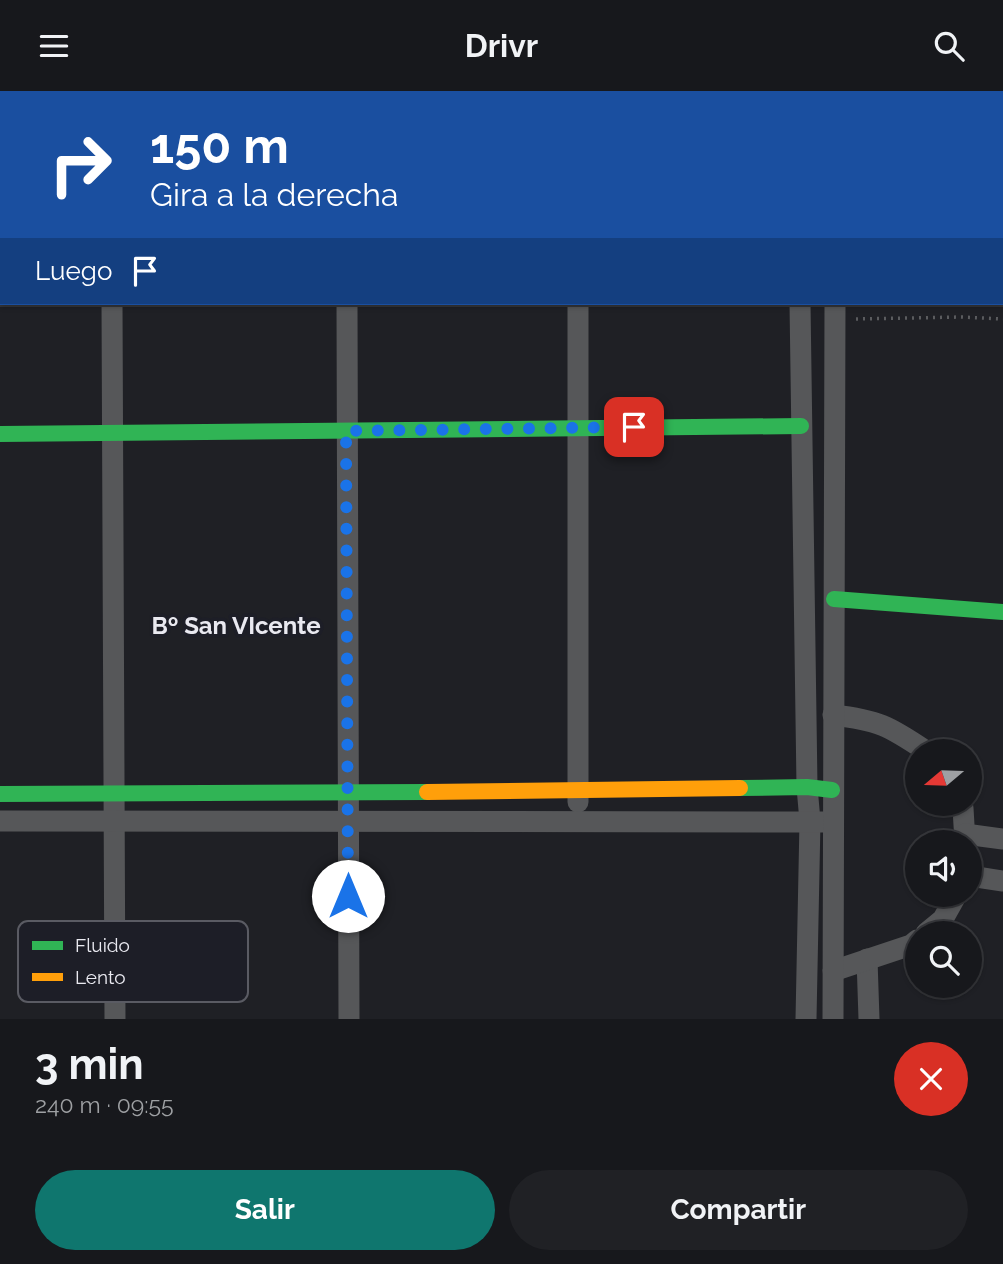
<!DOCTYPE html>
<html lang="es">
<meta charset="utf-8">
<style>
:root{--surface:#17181c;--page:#202125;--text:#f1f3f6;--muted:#9ea0a3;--line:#36373b;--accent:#0f766e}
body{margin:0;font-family:Raleway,sans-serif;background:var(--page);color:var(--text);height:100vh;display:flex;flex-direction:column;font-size:26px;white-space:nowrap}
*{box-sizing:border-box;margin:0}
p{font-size:23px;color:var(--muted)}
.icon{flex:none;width:38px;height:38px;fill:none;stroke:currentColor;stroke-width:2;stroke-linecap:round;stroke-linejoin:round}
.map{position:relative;height:928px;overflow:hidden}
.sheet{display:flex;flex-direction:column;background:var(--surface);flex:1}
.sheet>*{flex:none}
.hud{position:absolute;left:0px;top:0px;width:1004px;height:214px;box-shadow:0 2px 5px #0004,0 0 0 2px var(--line);background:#1a4fa0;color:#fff;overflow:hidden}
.needle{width:46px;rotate:251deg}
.tools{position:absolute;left:905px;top:648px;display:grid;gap:14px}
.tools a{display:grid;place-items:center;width:77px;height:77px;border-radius:50%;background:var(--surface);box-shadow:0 2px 5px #0004,0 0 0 2px var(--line);font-size:35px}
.pin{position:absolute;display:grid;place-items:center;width:60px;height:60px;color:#fff;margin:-30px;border-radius:14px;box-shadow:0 4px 10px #0006}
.me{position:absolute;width:77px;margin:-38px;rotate:0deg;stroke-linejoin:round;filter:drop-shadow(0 0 5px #0008)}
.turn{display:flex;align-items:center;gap:24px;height:147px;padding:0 35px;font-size:32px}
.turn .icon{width:91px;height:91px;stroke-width:2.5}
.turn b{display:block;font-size:49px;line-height:60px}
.then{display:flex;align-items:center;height:66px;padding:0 35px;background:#0003;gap:14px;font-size:26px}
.round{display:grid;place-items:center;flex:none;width:74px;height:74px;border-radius:37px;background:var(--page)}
.overview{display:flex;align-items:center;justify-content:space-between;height:119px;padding:0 35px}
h1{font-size:42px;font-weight:700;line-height:52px}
.action{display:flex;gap:14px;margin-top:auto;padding:14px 35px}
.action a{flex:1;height:80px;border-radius:42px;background:var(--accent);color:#fff;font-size:28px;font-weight:700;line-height:80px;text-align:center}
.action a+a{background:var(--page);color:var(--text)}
header{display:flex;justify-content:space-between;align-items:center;height:91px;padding:0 35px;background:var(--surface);font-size:32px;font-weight:700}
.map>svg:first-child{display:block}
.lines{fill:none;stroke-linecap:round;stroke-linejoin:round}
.path{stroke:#5b5c5f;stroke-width:3.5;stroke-dasharray:2 5;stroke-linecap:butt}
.street{stroke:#565759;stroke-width:21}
.fast{stroke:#30b455;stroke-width:16}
.slow{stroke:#ff9f0a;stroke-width:16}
.route{stroke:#1a73e8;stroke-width:12;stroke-dasharray:0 21.6}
.labels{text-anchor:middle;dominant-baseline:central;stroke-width:7;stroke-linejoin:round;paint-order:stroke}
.district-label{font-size:24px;font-weight:bold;fill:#e9e9f0;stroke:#1d1e27}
.key{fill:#1d1e27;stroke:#5a5b63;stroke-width:2}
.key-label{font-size:19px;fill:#e9e9f0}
</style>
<header><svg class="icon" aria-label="menu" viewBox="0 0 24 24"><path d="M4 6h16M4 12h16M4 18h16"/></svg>Drivr<svg class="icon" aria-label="search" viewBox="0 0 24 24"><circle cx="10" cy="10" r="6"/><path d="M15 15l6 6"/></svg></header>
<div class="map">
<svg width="1003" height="928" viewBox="0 0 1003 928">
<rect width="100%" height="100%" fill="#1f2025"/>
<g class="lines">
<polyline class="path" points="856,228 961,226 1003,228"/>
<g class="street">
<polyline points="111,0 111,2"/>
<polyline points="797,0 797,2"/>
<polyline points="830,0 830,2"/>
<polyline points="72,2 76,0"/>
<polyline points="347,2 347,0"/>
<polyline points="579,2 579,0"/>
<polyline points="0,29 2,29"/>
<polyline points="112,212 115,928"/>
<polyline points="347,212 349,928"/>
<polyline points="800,212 807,696 810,730 806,928"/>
<path d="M 833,624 C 878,629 889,635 926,660"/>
<polyline points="578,711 578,212"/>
<polyline points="960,712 963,717 965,751"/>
<polyline points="0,730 832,731"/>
<polyline points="965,743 1003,748"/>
<polyline points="970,785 1003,790"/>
<polyline points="926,842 943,828 957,803"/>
<polyline points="867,868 869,928"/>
<polyline points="833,880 911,854 917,849"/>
<polyline points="833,928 835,212"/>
</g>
<g class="fast">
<polyline points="0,343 801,335"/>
<polyline points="834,508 1003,521"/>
<polyline points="740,697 807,696 832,699"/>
<polyline points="0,703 427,701"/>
</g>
<polyline class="slow" points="427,701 740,697"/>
</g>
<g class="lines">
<polyline class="route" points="348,805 346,340 634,336"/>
</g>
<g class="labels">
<g class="district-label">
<text x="236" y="534">Bº San VIcente</text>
</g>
</g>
<rect x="18" y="830" width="230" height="81" rx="10" class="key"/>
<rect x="32" y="850" width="31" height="9" fill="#30b455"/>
<rect x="32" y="882" width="31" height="8" fill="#ff9f0a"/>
<g class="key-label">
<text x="75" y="861">Fluido</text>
<text x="75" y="893">Lento</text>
</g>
</svg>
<div class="tools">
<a><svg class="needle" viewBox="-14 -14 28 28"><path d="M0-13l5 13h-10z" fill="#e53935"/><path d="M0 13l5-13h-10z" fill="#9ea0a3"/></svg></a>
<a><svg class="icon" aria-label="sound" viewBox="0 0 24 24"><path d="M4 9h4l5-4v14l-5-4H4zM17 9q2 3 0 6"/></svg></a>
<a><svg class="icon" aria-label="search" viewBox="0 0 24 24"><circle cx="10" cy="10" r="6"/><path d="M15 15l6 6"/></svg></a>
</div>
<div class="pin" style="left:634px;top:336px;background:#d93025"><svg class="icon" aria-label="arrive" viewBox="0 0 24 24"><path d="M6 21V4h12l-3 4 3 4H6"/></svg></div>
<svg class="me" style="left:348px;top:805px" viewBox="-20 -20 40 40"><circle r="19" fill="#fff"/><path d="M0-13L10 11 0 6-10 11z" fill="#1a73e8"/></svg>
<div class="hud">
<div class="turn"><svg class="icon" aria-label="right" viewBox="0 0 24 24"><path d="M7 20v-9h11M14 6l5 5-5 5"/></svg><div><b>150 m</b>Gira a la derecha</div></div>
<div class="then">Luego<svg class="icon" aria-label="arrive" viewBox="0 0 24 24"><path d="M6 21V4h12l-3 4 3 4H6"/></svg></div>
</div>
</div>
<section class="sheet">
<div class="overview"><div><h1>3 min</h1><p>240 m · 09:55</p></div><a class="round" style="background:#d93025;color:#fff"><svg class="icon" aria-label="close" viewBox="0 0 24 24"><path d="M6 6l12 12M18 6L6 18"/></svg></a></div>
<div class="action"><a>Salir</a><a>Compartir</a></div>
</section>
